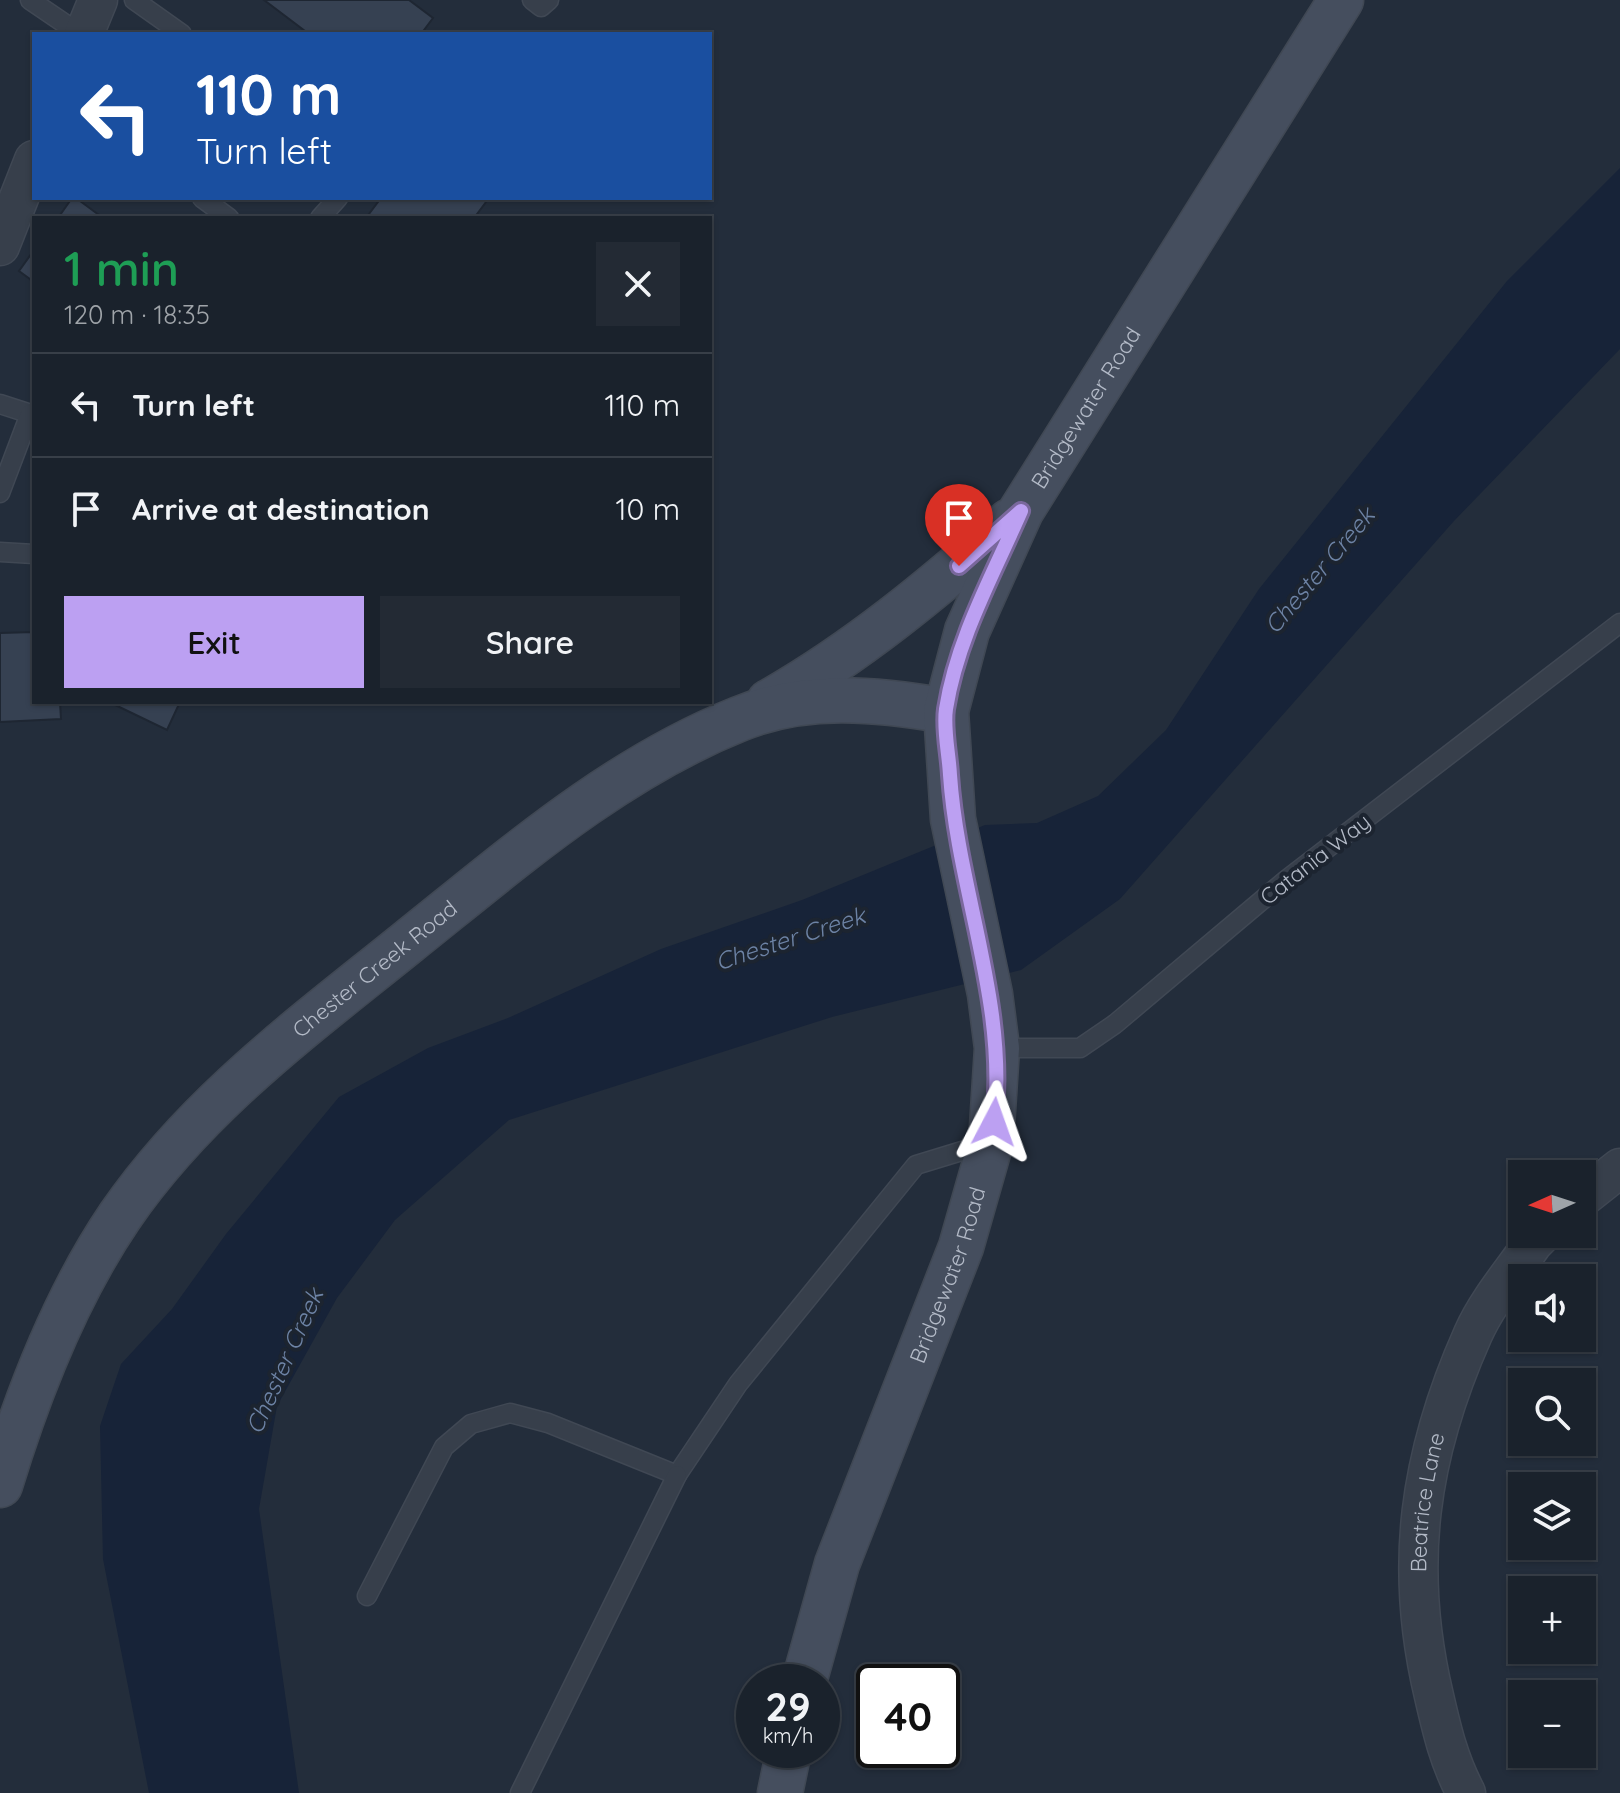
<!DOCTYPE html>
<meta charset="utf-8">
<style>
:root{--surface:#1a222c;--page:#232a34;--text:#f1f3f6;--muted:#9fa4a9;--line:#383f48;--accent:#bca0f2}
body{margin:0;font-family:Quicksand,sans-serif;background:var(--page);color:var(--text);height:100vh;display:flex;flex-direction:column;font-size:30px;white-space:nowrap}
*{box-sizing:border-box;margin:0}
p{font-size:26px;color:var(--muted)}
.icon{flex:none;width:44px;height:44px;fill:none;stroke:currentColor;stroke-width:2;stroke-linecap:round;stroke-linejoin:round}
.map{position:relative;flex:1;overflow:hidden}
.side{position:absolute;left:32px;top:216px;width:680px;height:488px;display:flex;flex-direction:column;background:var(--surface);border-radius:0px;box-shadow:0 2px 6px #0004,0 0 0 2px var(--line)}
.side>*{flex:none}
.hud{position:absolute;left:32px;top:32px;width:680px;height:168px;border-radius:0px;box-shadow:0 2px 6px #0004,0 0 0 2px var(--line);background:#1a4fa0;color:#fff;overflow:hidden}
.needle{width:52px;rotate:267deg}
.fabs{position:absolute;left:1508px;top:1160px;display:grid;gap:16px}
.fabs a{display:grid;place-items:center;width:88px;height:88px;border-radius:0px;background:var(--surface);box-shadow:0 2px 6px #0004,0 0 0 2px var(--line);font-size:40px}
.speed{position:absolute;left:736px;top:1664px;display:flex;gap:16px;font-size:40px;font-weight:700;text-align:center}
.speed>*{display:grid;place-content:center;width:104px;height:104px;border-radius:50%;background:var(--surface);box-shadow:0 2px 6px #0004,0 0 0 2px var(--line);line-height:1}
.speed small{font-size:20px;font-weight:400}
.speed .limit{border:4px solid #111;border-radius:12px;background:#fff;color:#111}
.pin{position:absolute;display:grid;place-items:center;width:68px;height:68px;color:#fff;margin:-82px -34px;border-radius:50% 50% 50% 0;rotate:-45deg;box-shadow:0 0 8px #0007}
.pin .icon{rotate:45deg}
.me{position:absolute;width:88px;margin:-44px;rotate:4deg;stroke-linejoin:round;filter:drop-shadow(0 0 6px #0008)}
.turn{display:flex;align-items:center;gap:28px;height:168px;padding:0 32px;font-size:36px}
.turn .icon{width:104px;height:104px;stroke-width:2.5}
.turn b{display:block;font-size:56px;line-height:68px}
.round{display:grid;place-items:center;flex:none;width:84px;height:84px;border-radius:0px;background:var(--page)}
.summary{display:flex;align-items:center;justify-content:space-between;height:136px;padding:0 32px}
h1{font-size:48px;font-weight:600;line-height:60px;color:#1e9e55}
.button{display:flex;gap:16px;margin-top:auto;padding:16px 32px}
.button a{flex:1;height:92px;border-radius:0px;background:var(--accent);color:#111;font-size:32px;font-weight:600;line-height:92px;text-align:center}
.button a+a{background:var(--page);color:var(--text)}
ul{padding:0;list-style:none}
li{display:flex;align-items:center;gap:24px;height:104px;padding:0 32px;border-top:2px solid var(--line)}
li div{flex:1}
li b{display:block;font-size:30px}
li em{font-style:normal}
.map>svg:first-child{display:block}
.water{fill:#172338}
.building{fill:#364152;stroke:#1e2632;stroke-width:2}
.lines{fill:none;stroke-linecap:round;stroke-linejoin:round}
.lane-casing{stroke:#404854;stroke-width:21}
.street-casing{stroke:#404854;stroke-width:41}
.secondary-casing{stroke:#404854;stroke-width:47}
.lane{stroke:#373f4b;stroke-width:18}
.street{stroke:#373f4b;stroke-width:38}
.secondary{stroke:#454e5e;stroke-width:44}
.route-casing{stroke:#7a689d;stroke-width:20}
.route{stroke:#bca0f2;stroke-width:14}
.labels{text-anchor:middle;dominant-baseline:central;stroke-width:8;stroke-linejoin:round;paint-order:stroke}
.street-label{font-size:22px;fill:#b3bac7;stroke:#1c2430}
.water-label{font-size:24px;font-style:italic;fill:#6d83a5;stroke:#1c2430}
</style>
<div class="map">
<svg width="1620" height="1793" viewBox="0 0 1620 1793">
<rect width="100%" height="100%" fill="#232d3b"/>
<polygon class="water" points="1620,168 1620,349 1454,521 1120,899 1021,970 832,1017 509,1120 395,1220 337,1298 277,1406 259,1509 299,1793 149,1793 103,1559 100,1426 121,1364 172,1309 226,1234 339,1097 428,1048 508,1018 661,949 802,900 985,825 1037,823 1098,796 1166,730 1259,589 1507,281"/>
<g class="building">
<polygon points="264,0 409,0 433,18 421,34 309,34"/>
<polygon points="72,198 76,198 103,218 58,218"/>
<polygon points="381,198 489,198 474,218 366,218"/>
<polygon points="34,250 34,282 19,271"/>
<polygon points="34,632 34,702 60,702 61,719 0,722 0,633"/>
<polygon points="109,702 180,702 167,730"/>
</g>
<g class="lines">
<g class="lane-casing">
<g id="lane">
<polyline points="30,0 80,34"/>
<polyline points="134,0 182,34"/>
<polyline points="532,0 541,7 549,0"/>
<polyline points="202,198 229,218"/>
<polyline points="320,218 338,198"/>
<polyline points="0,404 34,415"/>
<polyline points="0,493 30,414"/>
<polyline points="0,552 34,554"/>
<polyline points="997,1048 1080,1048 1115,1024 1286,880 1620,623"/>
<polyline points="367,1596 444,1447 471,1424 510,1413 548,1423 677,1475 738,1384 916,1165 988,1143"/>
<polyline points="520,1793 677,1475"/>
</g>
</g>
<g class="street-casing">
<g id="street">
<polyline points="84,34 98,0"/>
<polyline points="0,246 34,160"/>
<polyline points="1582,1198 1620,1168"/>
<path id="s1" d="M 1466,1793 C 1449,1761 1442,1731 1434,1696 C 1403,1566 1419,1455 1473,1334 C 1487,1302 1513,1272 1533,1243 L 1542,1234"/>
</g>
</g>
<g class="secondary-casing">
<g id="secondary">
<path d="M 769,702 C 857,652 934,588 1010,521"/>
<path id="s2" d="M 0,1485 C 28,1393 65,1297 120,1216 C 197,1104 304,1026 408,942 C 512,859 614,769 739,719 C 805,692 877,699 946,711"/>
<path id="s3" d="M 804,1682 L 837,1564 L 961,1247 L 991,1142 L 997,1048 L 990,994 L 953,819 L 946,711 L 967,631 L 1021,511 L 1341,0"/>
<polyline points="780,1793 789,1750"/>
</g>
</g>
<use href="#lane" class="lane"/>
<use href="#street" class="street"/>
<use href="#secondary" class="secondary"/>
</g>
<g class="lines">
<g class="route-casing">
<path id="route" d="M 959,566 L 1021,511 C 993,575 957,639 946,709 C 943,729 949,754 950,775 C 958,892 1008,1003 994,1122"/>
</g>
<use href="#route" class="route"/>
</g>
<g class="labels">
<g class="street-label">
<text stroke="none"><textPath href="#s3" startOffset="1344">Bridgewater Road</textPath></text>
<text transform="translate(1315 859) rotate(-38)">Catania Way</text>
<text stroke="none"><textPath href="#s2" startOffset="652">Chester Creek Road</textPath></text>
<text stroke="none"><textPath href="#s3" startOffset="432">Bridgewater Road</textPath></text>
<text stroke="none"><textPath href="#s1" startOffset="298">Beatrice Lane</textPath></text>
</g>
<g class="water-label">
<text transform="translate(1319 570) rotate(-50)">Chester Creek</text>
<text transform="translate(790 938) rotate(-18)">Chester Creek</text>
<text transform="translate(284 1361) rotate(-66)">Chester Creek</text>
</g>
</g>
</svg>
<div class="fabs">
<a><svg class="needle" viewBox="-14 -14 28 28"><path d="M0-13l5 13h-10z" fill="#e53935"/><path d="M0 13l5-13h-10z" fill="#9fa4a9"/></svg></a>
<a><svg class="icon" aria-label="sound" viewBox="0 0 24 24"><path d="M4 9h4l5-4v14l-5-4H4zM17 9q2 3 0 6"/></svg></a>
<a><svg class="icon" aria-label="search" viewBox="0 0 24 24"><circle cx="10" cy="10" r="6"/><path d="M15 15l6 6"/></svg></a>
<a><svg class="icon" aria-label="layers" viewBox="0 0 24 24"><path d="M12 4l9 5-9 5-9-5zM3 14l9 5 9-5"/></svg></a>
<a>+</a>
<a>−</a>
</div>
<div class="speed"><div>29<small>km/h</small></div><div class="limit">40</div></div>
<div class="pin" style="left:959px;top:566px;background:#d93025"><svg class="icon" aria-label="arrive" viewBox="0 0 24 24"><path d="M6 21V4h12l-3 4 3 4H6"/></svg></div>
<svg class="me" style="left:994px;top:1122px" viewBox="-20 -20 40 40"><path d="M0-17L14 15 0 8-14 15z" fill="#bca0f2" stroke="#fff" stroke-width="4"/></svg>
<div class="hud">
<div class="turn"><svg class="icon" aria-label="left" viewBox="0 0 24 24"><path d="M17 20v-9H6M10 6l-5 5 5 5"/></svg><div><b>110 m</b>Turn left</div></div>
</div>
<section class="side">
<div class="summary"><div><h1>1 min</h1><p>120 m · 18:35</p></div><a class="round"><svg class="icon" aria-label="close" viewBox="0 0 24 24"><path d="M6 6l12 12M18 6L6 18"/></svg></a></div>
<ul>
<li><svg class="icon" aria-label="left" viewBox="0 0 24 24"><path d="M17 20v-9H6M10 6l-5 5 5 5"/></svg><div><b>Turn left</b></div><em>110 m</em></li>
<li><svg class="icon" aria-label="arrive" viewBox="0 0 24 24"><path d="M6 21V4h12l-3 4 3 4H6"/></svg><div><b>Arrive at destination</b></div><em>10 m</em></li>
</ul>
<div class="button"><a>Exit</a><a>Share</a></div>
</section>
</div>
